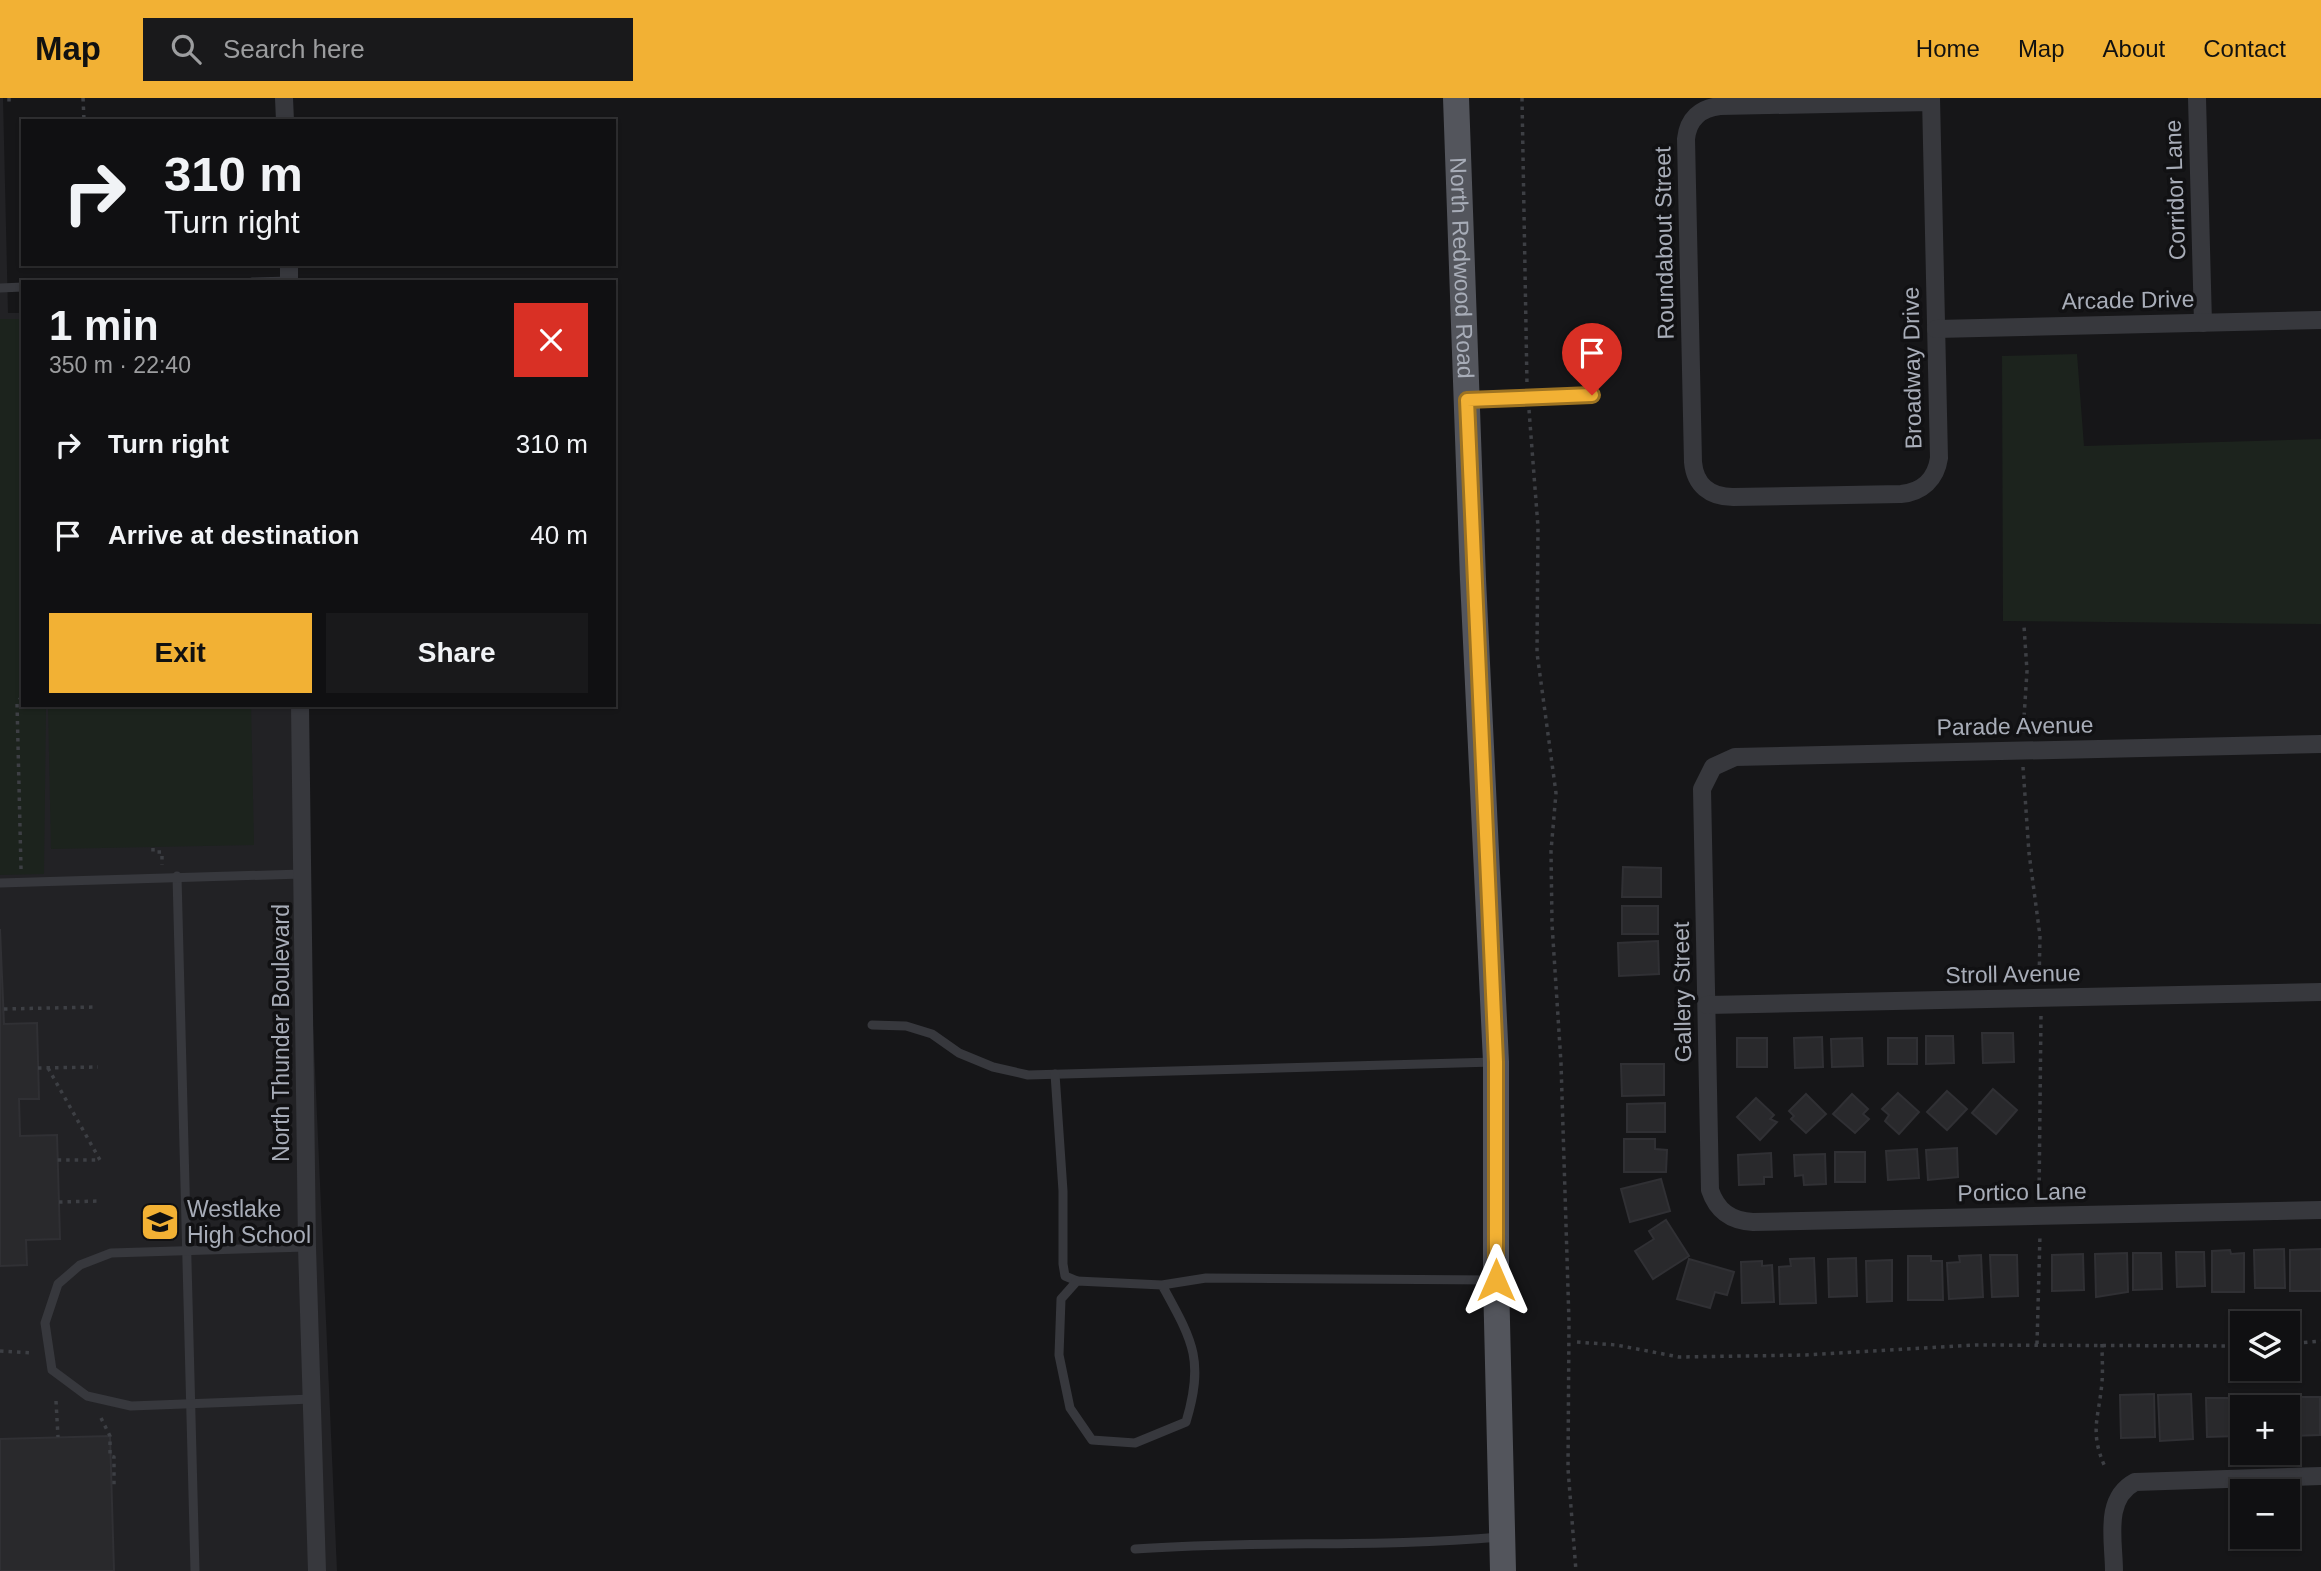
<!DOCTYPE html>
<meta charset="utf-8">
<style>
:root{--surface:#101012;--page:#19191b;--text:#f1f3f6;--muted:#9c9d9f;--line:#303032;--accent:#f2b134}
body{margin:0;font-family:Arial,sans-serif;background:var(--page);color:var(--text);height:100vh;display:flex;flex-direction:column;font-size:26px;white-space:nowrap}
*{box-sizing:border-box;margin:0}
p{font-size:23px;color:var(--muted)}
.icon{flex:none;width:38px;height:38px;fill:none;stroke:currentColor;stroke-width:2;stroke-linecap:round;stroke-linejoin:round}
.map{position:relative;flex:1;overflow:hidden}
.details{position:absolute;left:21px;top:182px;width:595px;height:427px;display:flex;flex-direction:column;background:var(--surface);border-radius:0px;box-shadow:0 2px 5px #0004,0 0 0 2px var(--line)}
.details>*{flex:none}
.guide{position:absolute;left:21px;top:21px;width:595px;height:147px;border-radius:0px;box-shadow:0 2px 5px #0004,0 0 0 2px var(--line);background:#101012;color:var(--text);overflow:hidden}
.controls{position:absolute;left:2230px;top:1213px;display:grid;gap:14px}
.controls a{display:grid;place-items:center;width:70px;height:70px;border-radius:0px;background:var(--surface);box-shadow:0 2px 5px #0004,0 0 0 2px var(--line);font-size:35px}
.pin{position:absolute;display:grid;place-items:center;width:60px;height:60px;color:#fff;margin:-72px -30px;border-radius:50% 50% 50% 0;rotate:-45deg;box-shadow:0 0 7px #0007}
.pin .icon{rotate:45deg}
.me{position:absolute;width:77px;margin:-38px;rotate:0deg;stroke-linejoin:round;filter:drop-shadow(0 0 5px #0008)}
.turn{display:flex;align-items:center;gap:24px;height:147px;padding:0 28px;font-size:32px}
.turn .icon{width:91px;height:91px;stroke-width:2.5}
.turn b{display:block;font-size:49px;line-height:60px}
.round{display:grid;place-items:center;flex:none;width:74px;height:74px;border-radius:0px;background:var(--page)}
.headline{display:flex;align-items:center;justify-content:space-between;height:119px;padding:0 28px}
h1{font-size:42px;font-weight:700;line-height:52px}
.action{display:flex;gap:14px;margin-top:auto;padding:14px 28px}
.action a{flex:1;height:80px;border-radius:0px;background:var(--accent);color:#111;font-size:28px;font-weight:700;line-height:80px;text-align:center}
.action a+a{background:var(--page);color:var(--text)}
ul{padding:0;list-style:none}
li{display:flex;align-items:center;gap:21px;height:91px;padding:0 28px}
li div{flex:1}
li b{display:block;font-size:26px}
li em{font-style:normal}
header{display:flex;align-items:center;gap:42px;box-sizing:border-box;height:98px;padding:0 35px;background:var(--accent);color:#111}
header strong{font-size:33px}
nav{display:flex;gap:38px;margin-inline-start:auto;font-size:24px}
.search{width:490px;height:63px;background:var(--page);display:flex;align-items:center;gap:18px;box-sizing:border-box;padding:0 24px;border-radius:0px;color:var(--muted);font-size:26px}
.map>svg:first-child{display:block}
.built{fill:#222225}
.green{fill:#1c231d}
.building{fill:#29292c;stroke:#303034;stroke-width:2}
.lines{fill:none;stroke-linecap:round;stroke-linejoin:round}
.path{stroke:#3d3f44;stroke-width:3.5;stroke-dasharray:3.5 5;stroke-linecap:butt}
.service{stroke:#37383d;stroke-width:9}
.minor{stroke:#37383d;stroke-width:18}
.primary{stroke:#53555c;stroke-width:26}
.route-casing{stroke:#9d7322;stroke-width:18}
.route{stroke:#f2b134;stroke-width:12}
.labels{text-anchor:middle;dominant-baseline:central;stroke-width:7;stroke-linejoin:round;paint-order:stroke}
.street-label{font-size:23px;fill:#a8adb8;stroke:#111113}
.poi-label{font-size:23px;fill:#a8adb8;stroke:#111113;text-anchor:start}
</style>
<header>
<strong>Map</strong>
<div class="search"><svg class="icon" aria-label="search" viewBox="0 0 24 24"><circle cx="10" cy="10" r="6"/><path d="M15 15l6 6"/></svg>Search here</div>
<nav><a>Home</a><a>Map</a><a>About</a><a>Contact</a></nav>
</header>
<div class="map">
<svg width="2321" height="1473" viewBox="0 0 2321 1473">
<rect width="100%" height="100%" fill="#161618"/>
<polygon class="built" points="0,0 3,0 8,215 23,215 23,607 299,607 337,1473 0,1473"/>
<g class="green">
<polygon points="0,221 23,221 23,607 46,607 44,776 0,777"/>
<polygon points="2077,256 2084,348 2321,341 2321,526 2003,523 2002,258"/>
<polygon points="48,607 251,607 254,747 51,751"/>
</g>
<g class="building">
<polygon points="1623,769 1661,770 1661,799 1622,799"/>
<rect x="1622" y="808" width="36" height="28"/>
<polygon points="0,831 4,926 37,925 39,1001 19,1001 20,1038 57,1037 60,1141 26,1142 27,1167 0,1168"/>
<polygon points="1658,843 1659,876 1619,878 1618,845"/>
<polygon points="1982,935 2013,935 2014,964 1983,965"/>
<polygon points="1926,938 1953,938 1954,965 1926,966"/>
<polygon points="1822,939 1823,969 1795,970 1794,940"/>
<rect x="1737" y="940" width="30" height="29"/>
<polygon points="1862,940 1863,968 1832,969 1831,941"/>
<rect x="1888" y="940" width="29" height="26"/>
<polygon points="1621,966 1664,966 1664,997 1622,998"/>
<polygon points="1993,991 2017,1012 1996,1036 1972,1015"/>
<polygon points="1947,993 1967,1011 1947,1032 1927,1014"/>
<polygon points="1898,995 1919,1014 1899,1036 1885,1023 1889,1017 1882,1011"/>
<polygon points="1806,996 1826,1016 1806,1035 1791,1021 1794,1018 1789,1013"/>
<polygon points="1852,996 1868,1011 1863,1016 1869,1021 1855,1035 1833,1016"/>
<polygon points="1756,1000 1774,1017 1770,1021 1777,1024 1760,1042 1737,1019"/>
<polygon points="1665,1005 1665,1034 1627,1034 1627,1006"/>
<polygon points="1624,1041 1655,1041 1655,1051 1667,1052 1666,1074 1624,1074"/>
<polygon points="1957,1050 1958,1079 1928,1082 1926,1052"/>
<polygon points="1917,1051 1919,1080 1888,1082 1886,1053"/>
<rect x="1835" y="1054" width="30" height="30"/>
<polygon points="1771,1055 1772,1079 1764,1079 1764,1086 1739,1087 1738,1057"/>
<polygon points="1825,1056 1826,1086 1804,1087 1803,1077 1795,1078 1794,1057"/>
<polygon points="1661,1081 1670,1113 1630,1124 1621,1091"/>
<polygon points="1666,1122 1689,1158 1653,1181 1635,1153 1654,1141 1649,1133"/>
<polygon points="2284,1151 2285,1190 2255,1190 2254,1152"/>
<polygon points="2321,1151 2321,1193 2290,1193 2290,1152"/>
<polygon points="2230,1152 2231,1156 2244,1155 2244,1194 2212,1194 2212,1153"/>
<polygon points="2176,1154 2204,1154 2205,1188 2177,1189"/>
<polygon points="2127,1155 2128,1194 2096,1199 2095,1156"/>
<polygon points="2133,1155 2161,1155 2162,1191 2133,1192"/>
<polygon points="2083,1156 2084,1192 2052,1193 2052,1157"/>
<polygon points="1981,1157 1983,1199 1949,1201 1947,1165 1960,1164 1959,1158"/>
<polygon points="1990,1157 2017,1157 2018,1198 1992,1199"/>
<polygon points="1908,1158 1931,1158 1931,1163 1942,1163 1943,1202 1908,1202"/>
<polygon points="1814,1160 1816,1205 1780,1206 1779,1169 1791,1168 1790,1161"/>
<polygon points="1856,1160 1857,1198 1829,1199 1828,1161"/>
<polygon points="1689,1161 1734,1174 1727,1197 1715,1194 1710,1210 1677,1201"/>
<polygon points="1892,1162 1892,1203 1867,1204 1866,1163"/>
<polygon points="1762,1163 1762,1168 1772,1167 1774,1204 1742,1205 1741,1164"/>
<polygon points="2154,1296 2155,1339 2121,1340 2120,1297"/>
<polygon points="2191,1296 2193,1341 2160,1343 2158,1297"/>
<polygon points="2275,1296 2275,1309 2243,1309 2243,1297"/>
<polygon points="2289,1299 2320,1299 2320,1337 2290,1338"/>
<polygon points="2206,1300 2236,1300 2237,1338 2207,1339"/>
<polygon points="110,1338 114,1473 0,1473 0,1341"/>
</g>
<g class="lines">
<g class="path">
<polyline points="9,0 9,5"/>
<polyline points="83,0 84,22"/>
<polyline points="1522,0 1527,287"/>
<polyline points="1529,312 1538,429 1537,555 1556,695 1551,753 1552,826 1561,965 1569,1224 1568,1371 1576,1473"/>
<polyline points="2023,635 2027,573 2024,528"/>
<polyline points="2023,669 2029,755 2040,838 2039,884"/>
<polyline points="153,750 153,754 162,754 162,767"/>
<polyline points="21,771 17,605 23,597"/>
<polyline points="4,911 96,909"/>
<polyline points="38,970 98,969"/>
<polyline points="48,970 100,1062 57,1062"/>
<polyline points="2039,1100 2041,916"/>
<polyline points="59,1104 101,1103"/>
<polyline points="1577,1244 1616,1247 1679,1259 1806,1257 1975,1247 2242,1248"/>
<polyline points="2037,1246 2040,1136"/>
<path d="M 2102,1246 C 2102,1258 2103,1271 2102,1284 C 2099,1320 2089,1333 2105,1369"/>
<polyline points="2287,1246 2321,1243"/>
<polyline points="0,1253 33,1255"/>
<polyline points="56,1303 58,1339"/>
<polyline points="101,1320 110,1338 110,1358 114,1359 114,1390"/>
</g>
<g class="service">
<polyline points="252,184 289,183"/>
<polyline points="0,190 23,189"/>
<polyline points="1468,302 1592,297"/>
<polyline points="177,778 195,1473"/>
<polyline points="0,785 302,776"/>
<polyline points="872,927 906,928 932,936 959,955 993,969 1028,977 1494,964"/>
<polyline points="1055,976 1063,1093 1063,1166 1065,1178 1077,1183"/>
<polyline points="307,1149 111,1155 80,1167 58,1186 45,1225 52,1272 87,1298 131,1308 312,1301"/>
<path d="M 1162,1187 C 1192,1242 1205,1261 1186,1324 L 1135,1345 L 1092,1342 L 1070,1310 L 1059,1257 L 1061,1201 L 1077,1183 L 1162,1187 L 1206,1180 L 1494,1182"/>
<path d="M 1135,1451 C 1257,1442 1378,1450 1500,1439"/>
</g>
<g class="minor">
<polyline points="284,0 285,23"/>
<path d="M 1931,0 L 1939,360 C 1936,381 1922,394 1901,396 L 1733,399 C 1710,399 1695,387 1693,364 L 1686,41 C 1688,21 1700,10 1720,8 L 1931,4"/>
<polyline points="2197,0 2203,225"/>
<polyline points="289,166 289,184"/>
<polyline points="1936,231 2321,222"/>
<polyline points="300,607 307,1149 317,1473"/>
<path d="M 2321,646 L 1735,659 L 1713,669 L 1702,691 L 1710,1092 C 1717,1113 1731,1123 1753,1124 L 2321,1112"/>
<polyline points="1707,907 2321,894"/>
<path d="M 2114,1473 C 2114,1443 2103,1401 2135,1384 L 2321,1378"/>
</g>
<path class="primary" id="s1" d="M 1456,0 L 1473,481 L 1496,964 L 1496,1182 L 1503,1473"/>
</g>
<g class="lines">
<g class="route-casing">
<polyline id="route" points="1496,1182 1496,964 1467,302 1592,297"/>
</g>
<use href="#route" class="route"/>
</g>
<defs>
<g id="school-square" transform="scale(2.0125)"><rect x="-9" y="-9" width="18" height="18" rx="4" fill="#f2b134" stroke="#111113"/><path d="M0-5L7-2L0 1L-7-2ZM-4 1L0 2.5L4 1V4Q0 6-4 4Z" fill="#111"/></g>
</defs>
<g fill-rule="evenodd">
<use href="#school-square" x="160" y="1124"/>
</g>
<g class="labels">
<g class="street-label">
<text transform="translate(2175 92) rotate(-92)">Corridor Lane</text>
<text transform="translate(1664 145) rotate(-91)">Roundabout Street</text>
<text stroke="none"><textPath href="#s1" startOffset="170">North Redwood Road</textPath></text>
<text transform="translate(2128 202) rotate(-1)">Arcade Drive</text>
<text transform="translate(1912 270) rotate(-91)">Broadway Drive</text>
<text transform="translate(2015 628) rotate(-1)">Parade Avenue</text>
<text transform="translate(2013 876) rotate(-1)">Stroll Avenue</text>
<text transform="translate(1682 894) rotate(-91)">Gallery Street</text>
<text transform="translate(281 935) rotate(-90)">North Thunder Boulevard</text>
<text transform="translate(2022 1094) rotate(-1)">Portico Lane</text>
</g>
<g class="poi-label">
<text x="187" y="1111">Westlake<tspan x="187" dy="26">High School</tspan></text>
</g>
</g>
</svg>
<div class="controls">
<a><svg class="icon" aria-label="layers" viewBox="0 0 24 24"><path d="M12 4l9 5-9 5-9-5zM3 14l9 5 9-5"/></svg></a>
<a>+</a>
<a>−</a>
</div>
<div class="pin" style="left:1592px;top:297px;background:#d93025"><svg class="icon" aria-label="arrive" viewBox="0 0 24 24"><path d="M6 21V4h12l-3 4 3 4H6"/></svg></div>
<svg class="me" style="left:1496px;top:1182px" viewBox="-20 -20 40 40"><path d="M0-17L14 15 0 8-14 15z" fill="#f2b134" stroke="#fff" stroke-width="4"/></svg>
<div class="guide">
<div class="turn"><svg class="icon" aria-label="right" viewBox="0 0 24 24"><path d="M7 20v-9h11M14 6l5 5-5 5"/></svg><div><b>310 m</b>Turn right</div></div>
</div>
<section class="details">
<div class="headline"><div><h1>1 min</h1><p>350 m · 22:40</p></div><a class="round" style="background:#d93025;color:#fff"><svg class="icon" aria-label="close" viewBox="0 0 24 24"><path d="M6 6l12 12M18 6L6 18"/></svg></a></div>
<ul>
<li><svg class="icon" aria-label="right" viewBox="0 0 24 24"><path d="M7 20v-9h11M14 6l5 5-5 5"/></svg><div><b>Turn right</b></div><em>310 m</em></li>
<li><svg class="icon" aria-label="arrive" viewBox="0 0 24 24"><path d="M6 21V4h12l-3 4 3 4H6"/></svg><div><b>Arrive at destination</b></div><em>40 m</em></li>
</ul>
<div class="action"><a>Exit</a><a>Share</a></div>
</section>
</div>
